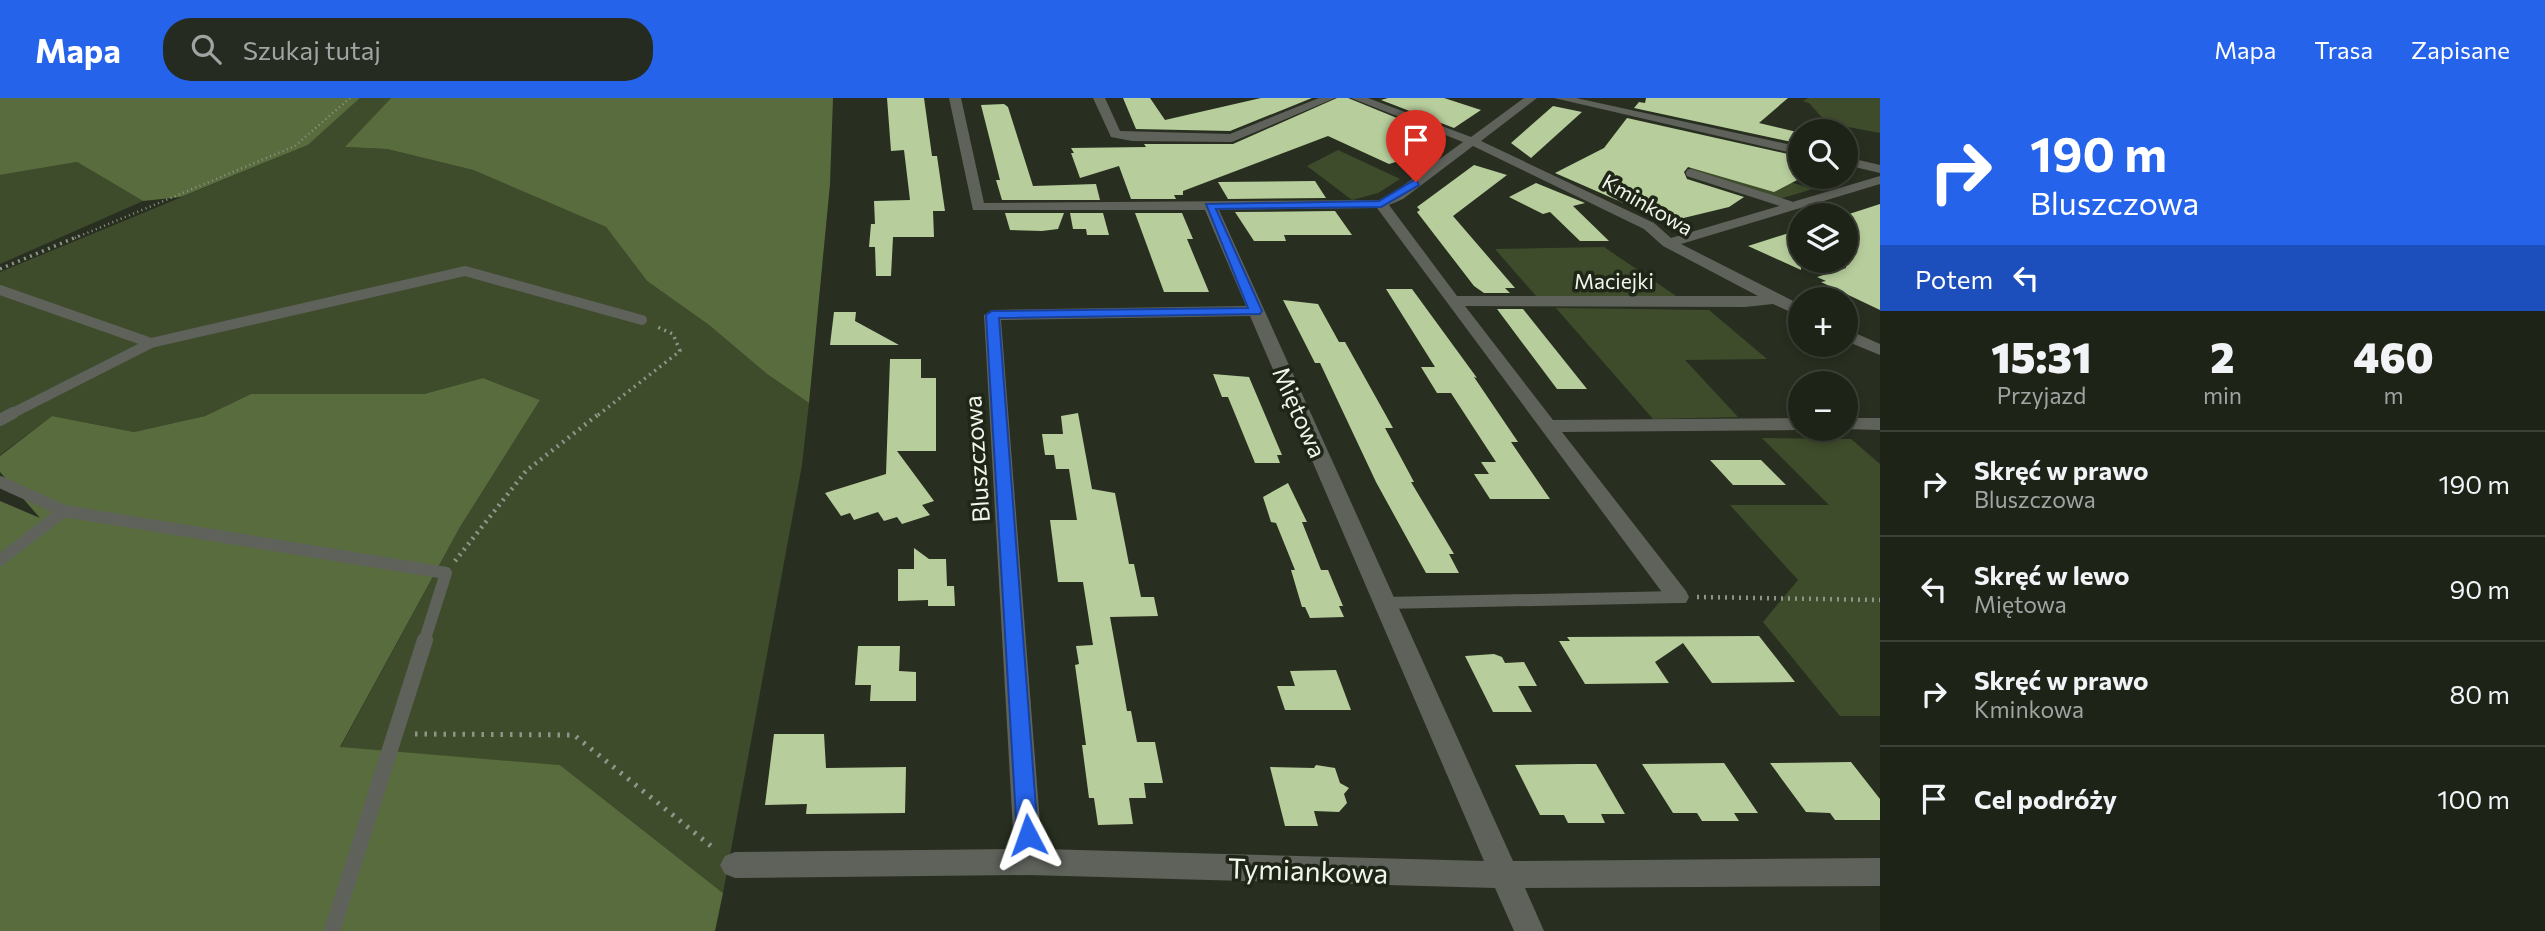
<!DOCTYPE html>
<html lang="pl">
<meta charset="utf-8">
<style>
:root{--surface:#1e2318;--page:#262b21;--text:#f1f3f6;--muted:#a1a4a2;--line:#3c4037;--accent:#2563eb}
body{margin:0;font-family:Commissioner,sans-serif;background:var(--page);color:var(--text);height:100vh;display:flex;flex-direction:column;font-size:26px;white-space:nowrap}
*{box-sizing:border-box;margin:0}
p{font-size:23px;color:var(--muted)}
.icon{flex:none;width:38px;height:38px;fill:none;stroke:currentColor;stroke-width:2;stroke-linecap:round;stroke-linejoin:round}
.map{position:relative;flex:1;overflow:hidden}
.drawer{display:flex;flex-direction:column;background:var(--surface);width:665px}
.drawer>*{flex:none}
.banner{background:#2563eb;color:#fff;overflow:hidden}
.controls{position:absolute;left:1788px;top:21px;display:grid;gap:14px}
.controls a{display:grid;place-items:center;width:70px;height:70px;border-radius:50%;background:var(--surface);box-shadow:0 4px 10px #0003,0 0 0 2px var(--line);font-size:35px}
.pin{position:absolute;display:grid;place-items:center;width:60px;height:60px;color:#fff;margin:-72px -30px;border-radius:50% 50% 50% 0;rotate:-45deg;box-shadow:0 0 7px #0007}
.pin .icon{rotate:45deg}
.me{position:absolute;width:77px;margin:-38px;rotate:356deg;stroke-linejoin:round;filter:drop-shadow(0 0 5px #0008)}
.turn{display:flex;align-items:center;gap:24px;height:147px;padding:0 35px;font-size:32px}
.turn .icon{width:91px;height:91px;stroke-width:2.5}
.turn b{display:block;font-size:49px;line-height:60px}
.then{display:flex;align-items:center;height:66px;padding:0 35px;background:#0003;gap:14px;font-size:26px}
.eta{display:flex;justify-content:space-evenly;align-items:center;height:119px;text-align:center}
.eta b{font-size:42px;font-weight:800;line-height:49px}
ul{padding:0;list-style:none}
li{display:flex;align-items:center;gap:21px;height:105px;padding:0 35px;border-top:2px solid var(--line)}
li div{flex:1}
li b{display:block;font-size:26px}
li em{font-style:normal}
header{display:flex;align-items:center;gap:42px;box-sizing:border-box;height:98px;padding:0 35px;background:var(--accent);color:#fff}
header strong{font-size:33px}
nav{display:flex;gap:38px;margin-inline-start:auto;font-size:24px}
.search{width:490px;height:63px;background:var(--page);display:flex;align-items:center;gap:18px;box-sizing:border-box;padding:0 24px;border-radius:28px;color:var(--muted);font-size:26px}
main{display:flex;flex:1;min-height:0}
.map>svg:first-child{display:block}
.green{fill:#3e4c2b}
.forest{fill:#586c3e}
.building{fill:#b7ce9c}
.lines{fill:none;stroke-linecap:round;stroke-linejoin:round}
.path-far3{stroke:#909589;stroke-width:2.5;stroke-dasharray:1 3.5;stroke-linecap:butt}
.path-far2{stroke:#909589;stroke-width:3.5;stroke-dasharray:2 4.5;stroke-linecap:butt}
.path-far1{stroke:#909589;stroke-width:4.5;stroke-dasharray:2 5;stroke-linecap:butt}
.path{stroke:#909589;stroke-width:5;stroke-dasharray:2.5 7;stroke-linecap:butt}
.lane-far3{stroke:#5f625b;stroke-width:8}
.lane-far2{stroke:#5f625b;stroke-width:10}
.lane-far1{stroke:#5f625b;stroke-width:12}
.lane{stroke:#5f625b;stroke-width:16}
.street{fill:#5f625b;fill-rule:evenodd}
.route{fill:#2563eb;stroke:#184099;stroke-width:2}
.labels{text-anchor:middle;dominant-baseline:central;stroke-width:7;stroke-linejoin:round;paint-order:stroke}
.far-street-label{font-size:21px;fill:#f1f6ec;stroke:#1f2517}
.street-label{font-size:24px;fill:#f1f6ec;stroke:#1f2517}
.near-street-label{font-size:28px;fill:#f1f6ec;stroke:#1f2517}
</style>
<header>
<strong>Mapa</strong>
<div class="search"><svg class="icon" aria-label="search" viewBox="0 0 24 24"><circle cx="10" cy="10" r="6"/><path d="M15 15l6 6"/></svg>Szukaj tutaj</div>
<nav><a>Mapa</a><a>Trasa</a><a>Zapisane</a></nav>
</header>
<main>
<div class="map">
<svg width="1880" height="833" viewBox="0 0 1880 833">
<rect width="100%" height="100%" fill="#282f20"/>
<g class="green">
<polygon points="360,0 391,0 346,49 387,51 473,72 606,129 647,183 709,227 767,276 809,305 802,367 723,795 560,667 340,650 460,429 540,302 483,280 424,296 251,296 205,318 134,334 52,318 0,357 0,174 308,47"/>
<polygon points="1808,0 1880,0 1880,35 1827,25 1809,5 1803,3"/>
<polygon points="1338,52 1400,81 1378,95 1352,102 1307,68"/>
<polygon points="1698,56 1813,91 1779,101 1690,72"/>
<polygon points="77,64 143,103 0,166 0,77"/>
<polygon points="1604,149 1682,202 1537,199 1495,151"/>
<polygon points="1556,210 1709,212 1767,261 1685,262 1738,319 1653,321"/>
<polygon points="1762,340 1851,341 1880,366 1880,618 1840,618 1763,524 1798,482 1730,407 1829,407"/>
</g>
<g class="forest">
<polygon points="0,0 360,0 308,47 181,99 143,103 77,64 0,77"/>
<polygon points="391,0 833,0 830,86 809,305 767,276 709,227 647,183 606,129 473,72 387,51 345,49"/>
<polygon points="483,280 540,302 460,429 340,649 560,667 723,795 715,833 0,833 0,403 40,420 0,374 0,358 52,318 134,334 205,318 251,296 424,296"/>
</g>
<g class="building">
<polygon points="887,0 924,0 932,58 937,58 945,113 933,113 934,139 893,139 891,178 876,178 875,149 869,149 871,126 875,126 874,103 910,102 904,52 891,53"/>
<polygon points="1123,0 1150,0 1165,22 1261,0 1312,0 1230,33 1136,31"/>
<polygon points="1337,0 1348,0 1441,38 1414,50 1428,54 1389,66 1328,38 1183,93 1183,97 1174,97 1176,101 1131,101 1119,68 1080,80 1071,55 1074,55 1071,50 1146,49 1144,46 1233,46"/>
<polygon points="1388,0 1444,0 1481,12 1454,30 1381,2"/>
<polygon points="1646,0 1788,0 1759,25 1801,35 1801,46 1634,10 1639,4 1645,5"/>
<polygon points="1004,6 1008,9 1033,88 1096,86 1100,102 1002,102 996,82 1000,82 981,7"/>
<polygon points="1553,8 1582,14 1531,60 1511,45"/>
<polygon points="1627,20 1801,59 1801,80 1774,94 1688,69 1684,74 1687,81 1744,99 1729,109 1667,124 1555,75 1604,50"/>
<polygon points="1474,67 1507,77 1453,118 1515,190 1505,190 1510,195 1484,195 1474,188 1417,114 1420,112 1417,109"/>
<polygon points="1315,83 1326,100 1228,101 1218,84"/>
<polygon points="1536,85 1585,105 1573,108 1609,143 1580,143 1550,114 1543,116 1509,99"/>
<polygon points="1880,106 1880,212 1821,184 1826,183 1817,179 1846,170 1846,117"/>
<polygon points="1335,113 1352,137 1284,137 1286,143 1254,143 1235,114"/>
<polygon points="1005,115 1064,115 1058,131 1042,133 1010,132"/>
<polygon points="1070,115 1103,115 1109,137 1087,137 1086,131 1073,131"/>
<polygon points="1135,115 1182,115 1193,141 1187,141 1209,194 1164,194"/>
<polygon points="1801,131 1801,172 1748,148"/>
<polygon points="1386,191 1412,191 1477,280 1474,279 1518,344 1511,344 1550,401 1490,401 1474,376 1489,376 1481,364 1496,364 1451,295 1437,295 1421,269 1435,269"/>
<polygon points="1283,202 1318,206 1339,244 1345,244 1393,330 1385,330 1414,384 1411,384 1454,456 1449,456 1459,475 1426,475 1376,384 1320,265 1315,265"/>
<polygon points="1497,211 1523,211 1587,291 1557,291"/>
<polygon points="834,214 856,214 855,223 899,247 830,247"/>
<polygon points="890,261 921,261 921,280 936,280 936,353 897,353 934,403 922,407 930,417 902,426 897,419 884,423 878,414 854,422 850,415 841,418 825,395 886,376"/>
<polygon points="1213,276 1249,279 1282,357 1277,357 1280,365 1255,365 1228,299 1222,299"/>
<polygon points="1078,315 1092,391 1115,395 1129,466 1134,466 1141,499 1154,499 1158,518 1110,519 1127,613 1131,613 1137,644 1155,644 1163,685 1144,685 1146,700 1129,700 1133,726 1098,727 1094,700 1089,700 1082,647 1086,647 1075,567 1079,566 1076,548 1093,547 1083,484 1058,484 1050,422 1077,422 1069,371 1056,371 1054,357 1045,357 1042,336 1063,336 1061,318"/>
<polygon points="1710,362 1761,362 1786,387 1733,387"/>
<polygon points="1288,385 1307,424 1302,424 1321,472 1328,472 1343,508 1339,508 1344,519 1310,520 1305,509 1302,509 1291,472 1295,472 1276,425 1271,424 1263,399"/>
<polygon points="914,450 929,461 946,461 947,488 954,488 955,508 928,508 928,502 898,503 898,471 914,471"/>
<polygon points="1759,538 1795,584 1712,585 1683,545 1655,564 1669,585 1585,586 1559,543 1570,543 1567,539"/>
<polygon points="858,548 900,548 899,573 916,574 916,603 870,603 871,587 855,587"/>
<polygon points="1494,556 1502,559 1505,565 1524,564 1537,588 1518,588 1532,614 1493,614 1465,558"/>
<polygon points="1336,572 1351,612 1285,612 1277,588 1295,588 1290,573"/>
<polygon points="774,636 824,636 826,670 906,669 905,715 806,716 807,706 765,707"/>
<polygon points="1851,664 1880,701 1880,722 1835,722 1830,715 1806,714 1770,665"/>
<polygon points="1724,665 1758,715 1734,715 1739,723 1702,723 1697,715 1673,715 1642,666"/>
<polygon points="1579,666 1596,666 1625,716 1601,716 1605,725 1568,725 1564,717 1540,717 1515,667"/>
<polygon points="1316,667 1335,670 1340,685 1349,690 1344,696 1347,705 1339,714 1314,713 1318,728 1285,728 1270,669 1314,670"/>
</g>
<g class="lines">
<polyline class="path-far3" points="75,140 295,48 350,0"/>
<g class="path-far2">
<polyline points="0,171 79,138"/>
<polyline points="598,317 680,253 673,236 655,228"/>
</g>
<g class="path-far1">
<polyline points="455,463 526,373 600,315"/>
<polyline points="1697,499 1880,502"/>
</g>
<polyline class="path" points="415,636 574,637 716,752"/>
<polyline class="lane-far3" points="1690,75 1790,107"/>
<g class="lane-far2">
<polyline points="0,192 151,245 465,173 642,222"/>
<polyline points="9,317 151,245"/>
</g>
<g class="lane-far1">
<polyline points="0,322 13,315"/>
<polyline points="0,384 64,413 0,462"/>
<polyline points="64,413 446,475 424,544"/>
<polyline points="1384,505 1678,499"/>
</g>
<polyline class="lane" points="332,833 425,542"/>
<g class="street">
<path d="M 949,0 L 961,0 L 984,105 L 1379,102 L 1393,95 L 1463,44 L 1351,0 L 1368,0 L 1471,39 L 1524,0 L 1537,0 L 1481,43 L 1654,125 L 1671,140 L 1880,78 L 1880,86 L 1681,146 L 1801,207 L 1801,219 L 1773,206 L 1745,209 L 1465,208 L 1553,322 L 1801,320 L 1801,331 L 1805,331 L 1801,332 L 1562,334 L 1686,493 L 1689,499 L 1686,505 L 1670,505 L 1377,110 L 1219,112 L 1513,763 L 1880,760 L 1880,788 L 1525,790 L 1544,833 L 1514,833 L 1495,790 L 1029,777 L 735,780 L 725,776 L 720,767 L 725,758 L 735,754 L 1014,751 L 984,217 L 992,212 L 1246,208 L 1205,112 L 973,112 ZM 1473,48 L 1644,131 L 1663,148 L 1758,198 L 1457,198 L 1389,107 L 1403,101 ZM 1250,218 L 1484,763 L 1042,751 L 1001,222 Z"/>
<polygon points="1093,0 1105,0 1120,33 1230,36 1319,0 1335,0 1232,44 1132,43 1111,39"/>
<polygon points="1554,0 1576,0 1801,49 1801,57"/>
<polygon points="1846,59 1880,67 1880,75 1846,67"/>
<polygon points="1846,231 1880,246 1880,257 1846,243"/>
<polygon points="1846,320 1880,320 1880,332 1842,331 1846,331"/>
</g>
</g>
<polygon class="route" points="1416,81 1419,87 1381,109 1216,111 1262,213 1260,216 999,220 1038,737 1035,744 1028,747 1020,744 1017,737 986,217 992,213 1248,210 1206,106 1379,103"/>
<g class="labels">
<g class="far-street-label">
<text transform="translate(1648 106) rotate(30)">Kminkowa</text>
<text x="1614" y="182">Maciejki</text>
</g>
<g class="street-label">
<text transform="translate(1300 314) rotate(66)">Miętowa</text>
<text transform="translate(976 361) rotate(-94)">Bluszczowa</text>
</g>
<g class="near-street-label">
<text transform="translate(1308 772) rotate(2)">Tymiankowa</text>
</g>
</g>
</svg>
<div class="controls">
<a><svg class="icon" aria-label="search" viewBox="0 0 24 24"><circle cx="10" cy="10" r="6"/><path d="M15 15l6 6"/></svg></a>
<a><svg class="icon" aria-label="layers" viewBox="0 0 24 24"><path d="M12 4l9 5-9 5-9-5zM3 14l9 5 9-5"/></svg></a>
<a>+</a>
<a>−</a>
</div>
<div class="pin" style="left:1416px;top:84px;background:#d93025"><svg class="icon" aria-label="arrive" viewBox="0 0 24 24"><path d="M6 21V4h12l-3 4 3 4H6"/></svg></div>
<svg class="me" style="left:1028px;top:737px" viewBox="-20 -20 40 40"><path d="M0-17L14 15 0 8-14 15z" fill="#2563eb" stroke="#fff" stroke-width="4"/></svg>
</div>
<section class="drawer">
<div class="banner">
<div class="turn"><svg class="icon" aria-label="right" viewBox="0 0 24 24"><path d="M7 20v-9h11M14 6l5 5-5 5"/></svg><div><b>190 m</b>Bluszczowa</div></div>
<div class="then">Potem<svg class="icon" aria-label="left" viewBox="0 0 24 24"><path d="M17 20v-9H6M10 6l-5 5 5 5"/></svg></div>
</div>
<div class="eta">
<div><b>15:31</b><p>Przyjazd</p></div>
<div><b>2</b><p>min</p></div>
<div><b>460</b><p>m</p></div>
</div>
<ul>
<li><svg class="icon" aria-label="right" viewBox="0 0 24 24"><path d="M7 20v-9h11M14 6l5 5-5 5"/></svg><div><b>Skręć w prawo</b><p>Bluszczowa</p></div><em>190 m</em></li>
<li><svg class="icon" aria-label="left" viewBox="0 0 24 24"><path d="M17 20v-9H6M10 6l-5 5 5 5"/></svg><div><b>Skręć w lewo</b><p>Miętowa</p></div><em>90 m</em></li>
<li><svg class="icon" aria-label="right" viewBox="0 0 24 24"><path d="M7 20v-9h11M14 6l5 5-5 5"/></svg><div><b>Skręć w prawo</b><p>Kminkowa</p></div><em>80 m</em></li>
<li><svg class="icon" aria-label="arrive" viewBox="0 0 24 24"><path d="M6 21V4h12l-3 4 3 4H6"/></svg><div><b>Cel podróży</b></div><em>100 m</em></li>
</ul>
</section>
</main>
